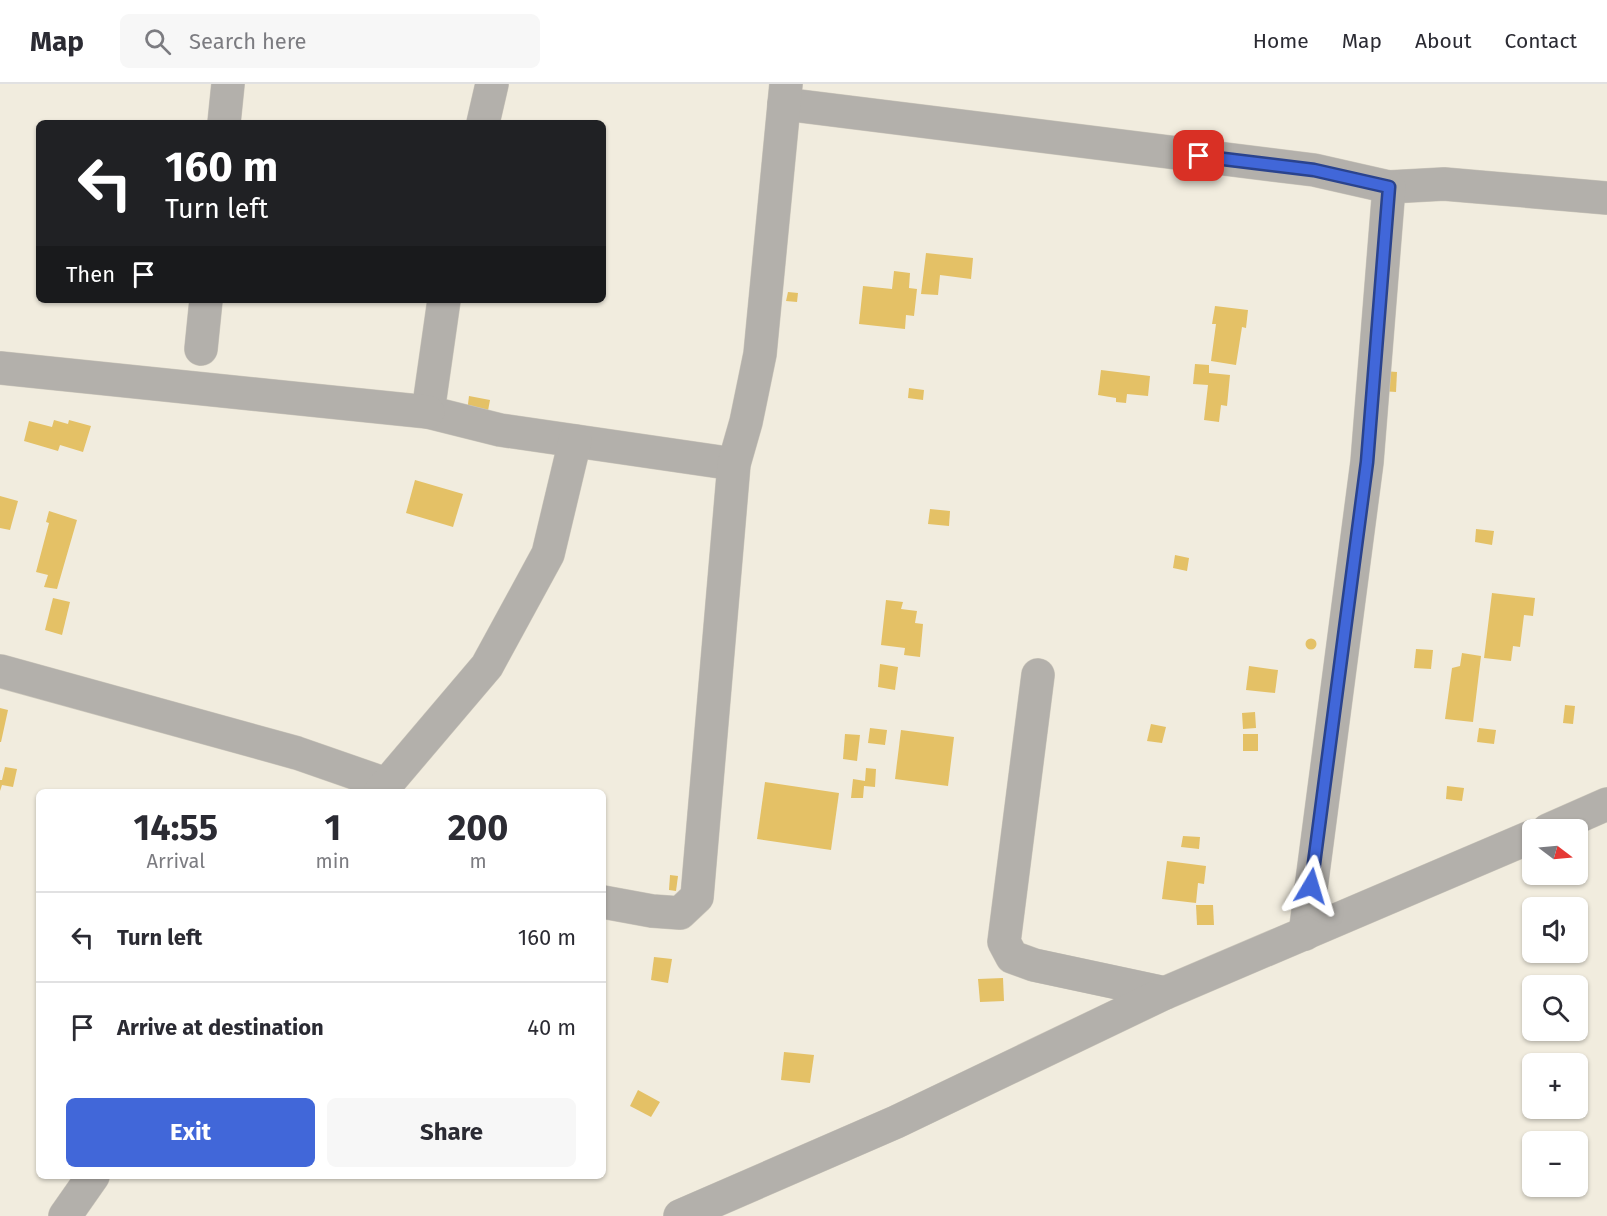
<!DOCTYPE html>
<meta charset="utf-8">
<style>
:root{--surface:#fff;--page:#f7f7f7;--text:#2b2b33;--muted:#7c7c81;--line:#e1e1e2;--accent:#4167d9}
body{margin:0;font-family:"Fira Sans",sans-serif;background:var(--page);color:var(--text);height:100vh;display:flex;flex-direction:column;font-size:22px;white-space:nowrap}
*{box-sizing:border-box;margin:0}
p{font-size:20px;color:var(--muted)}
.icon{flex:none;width:33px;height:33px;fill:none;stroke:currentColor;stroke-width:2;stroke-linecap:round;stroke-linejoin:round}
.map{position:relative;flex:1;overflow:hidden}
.details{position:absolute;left:36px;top:705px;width:570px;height:390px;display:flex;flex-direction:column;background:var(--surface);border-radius:9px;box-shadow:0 2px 4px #0004}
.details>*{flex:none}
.top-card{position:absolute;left:36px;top:36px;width:570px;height:183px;border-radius:9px;box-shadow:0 2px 4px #0004;background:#202124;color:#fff;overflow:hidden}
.needle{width:39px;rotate:106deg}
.tools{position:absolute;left:1522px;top:735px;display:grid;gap:12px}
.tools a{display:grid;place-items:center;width:66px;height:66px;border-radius:9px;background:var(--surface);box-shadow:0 2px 4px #0004;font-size:30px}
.pin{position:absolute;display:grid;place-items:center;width:51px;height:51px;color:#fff;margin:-26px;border-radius:12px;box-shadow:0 3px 9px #0006}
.me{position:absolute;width:66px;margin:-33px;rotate:7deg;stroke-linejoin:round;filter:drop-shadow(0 0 4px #0008)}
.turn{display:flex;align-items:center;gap:21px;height:126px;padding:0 30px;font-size:27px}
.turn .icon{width:78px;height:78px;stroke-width:2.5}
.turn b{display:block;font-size:42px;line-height:51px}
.then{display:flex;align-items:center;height:57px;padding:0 30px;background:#0003;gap:12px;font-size:22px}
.eta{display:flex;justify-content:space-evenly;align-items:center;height:102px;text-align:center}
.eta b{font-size:36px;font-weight:700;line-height:42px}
.cta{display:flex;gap:12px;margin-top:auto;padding:12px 30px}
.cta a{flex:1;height:69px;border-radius:9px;background:var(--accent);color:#fff;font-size:24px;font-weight:700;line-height:69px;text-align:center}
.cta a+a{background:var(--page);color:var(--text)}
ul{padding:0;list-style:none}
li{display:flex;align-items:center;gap:18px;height:90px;padding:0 30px;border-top:2px solid var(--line)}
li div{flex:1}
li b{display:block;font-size:22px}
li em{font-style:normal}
header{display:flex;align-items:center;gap:36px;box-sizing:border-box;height:84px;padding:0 30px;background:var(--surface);border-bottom:2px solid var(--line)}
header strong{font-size:28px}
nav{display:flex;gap:33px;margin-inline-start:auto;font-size:21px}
.search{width:420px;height:54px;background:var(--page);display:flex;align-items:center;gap:15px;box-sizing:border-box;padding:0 21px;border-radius:9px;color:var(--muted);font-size:22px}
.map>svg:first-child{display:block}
.building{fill:#e4c166}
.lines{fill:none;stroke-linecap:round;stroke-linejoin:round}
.minor-casing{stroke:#cec9bd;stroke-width:34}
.minor{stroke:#b3b0ab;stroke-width:33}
.route-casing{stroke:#2a438d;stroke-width:15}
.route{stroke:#4167d9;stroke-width:10}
</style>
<header>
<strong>Map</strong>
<div class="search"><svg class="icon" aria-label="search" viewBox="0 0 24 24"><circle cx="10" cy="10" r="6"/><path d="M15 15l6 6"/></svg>Search here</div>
<nav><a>Home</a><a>Map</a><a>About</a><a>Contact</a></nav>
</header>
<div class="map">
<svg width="1607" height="1132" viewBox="0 0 1607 1132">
<rect width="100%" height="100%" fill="#f1ecde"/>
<g class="building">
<polygon points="926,169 973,174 971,195 940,191 938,211 921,210"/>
<polygon points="894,187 910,189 909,204 917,205 914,232 906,231 905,245 859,240 863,202 892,205"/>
<polygon points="788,208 798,209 797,218 786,217"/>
<polygon points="1215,222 1248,226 1246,244 1242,243 1236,281 1211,277 1216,240 1212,240"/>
<polygon points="1195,280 1209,281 1209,289 1230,291 1227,322 1221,321 1219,338 1204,336 1208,301 1193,300"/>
<polygon points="1101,286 1150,292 1148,312 1127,310 1126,319 1116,318 1116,314 1098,311"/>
<polygon points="1383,287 1397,288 1396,308 1381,307"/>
<polygon points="909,304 924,306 923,316 908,314"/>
<polygon points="469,312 490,316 487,332 467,328"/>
<polygon points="54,336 68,340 69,336 91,342 83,368 60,361 58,367 24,357 29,337 52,343"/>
<polygon points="415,396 463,410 453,443 406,429"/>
<polygon points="0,412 18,417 10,446 0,444"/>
<polygon points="930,425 950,427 949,442 928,440"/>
<polygon points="49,427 77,436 57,505 44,503 48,491 36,488 49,439 46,438"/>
<polygon points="1476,445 1494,447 1492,461 1475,458"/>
<polygon points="1175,471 1189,474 1187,487 1173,484"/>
<polygon points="1492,509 1535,514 1533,532 1524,531 1520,563 1513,562 1511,577 1484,574"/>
<polygon points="53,514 70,518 62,551 45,546"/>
<polygon points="886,516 903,518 901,525 917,527 915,539 923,540 920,573 904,571 905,564 881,561"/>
<circle cx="1311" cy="560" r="5.5"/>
<polygon points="1416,565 1433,566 1431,585 1414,584"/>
<polygon points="1462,569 1481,572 1473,638 1445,635 1452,584 1460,582"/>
<polygon points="880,580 898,583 895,606 878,603"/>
<polygon points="1249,582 1278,586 1275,609 1246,606"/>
<polygon points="1565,621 1575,622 1573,640 1563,639"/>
<polygon points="0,624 8,626 1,658 0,658"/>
<polygon points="1255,628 1256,644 1243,645 1242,629"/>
<polygon points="1151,640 1166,643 1162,659 1147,657"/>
<polygon points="870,644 887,646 885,661 868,659"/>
<polygon points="1479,644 1496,646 1494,660 1477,658"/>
<polygon points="901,646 954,653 948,702 895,695"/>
<polygon points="845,650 860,651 857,677 843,675"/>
<rect x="1243" y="650" width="15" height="17"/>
<polygon points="5,683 17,685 13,703 2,701 0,707 0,696 2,696"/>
<polygon points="866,684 876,685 875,703 864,702 863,714 851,714 853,695 865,697"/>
<polygon points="765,698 839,709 831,766 757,755"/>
<polygon points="1447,702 1464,704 1462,717 1446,715"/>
<polygon points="1183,752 1200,753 1199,765 1181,763"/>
<polygon points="1167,777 1206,782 1204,800 1198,799 1196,819 1162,815"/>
<polygon points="670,791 678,792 676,807 669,806"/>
<polygon points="1196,821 1213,821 1214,841 1197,841"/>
<polygon points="654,873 672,875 668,899 651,896"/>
<polygon points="1003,894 1004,917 980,918 978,895"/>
<polygon points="784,968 814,971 810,999 781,996"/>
<polygon points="638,1006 660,1018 651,1033 630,1022"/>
</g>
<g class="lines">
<g class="minor-casing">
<g id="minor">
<polyline points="784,20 1314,86 1389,103 1444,100 1607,114"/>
<polyline points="224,39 228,0"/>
<polyline points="483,39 492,0"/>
<polyline points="444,216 428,328 500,346 734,380"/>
<polyline points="201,265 206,216"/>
<polyline points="0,284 428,328"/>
<polyline points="0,587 297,669 386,700"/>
<polyline points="1038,591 1004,858 1012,873 1034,881 1165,909"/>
<polyline points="380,708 487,582 548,470 575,357"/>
<polyline points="1548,746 1607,720"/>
<polyline points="603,818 652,827 680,829 697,813 734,380 746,338 760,270 786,0"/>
<polyline points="1305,850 1367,378 1389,103"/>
<polyline points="65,1132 93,1092"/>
<polyline points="680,1132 896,1038 1165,909 1533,752"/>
</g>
</g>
<use href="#minor" class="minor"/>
</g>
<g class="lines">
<g class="route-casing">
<polyline id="route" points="1199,72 1314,86 1389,103 1367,378 1311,802"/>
</g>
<use href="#route" class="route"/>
</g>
</svg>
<div class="tools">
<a><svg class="needle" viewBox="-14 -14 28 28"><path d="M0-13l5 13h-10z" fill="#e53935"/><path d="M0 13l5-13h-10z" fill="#7c7c81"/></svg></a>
<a><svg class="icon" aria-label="sound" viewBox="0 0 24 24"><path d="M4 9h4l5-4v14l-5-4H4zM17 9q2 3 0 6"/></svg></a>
<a><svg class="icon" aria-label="search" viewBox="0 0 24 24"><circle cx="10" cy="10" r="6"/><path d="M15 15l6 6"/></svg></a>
<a>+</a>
<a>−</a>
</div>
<div class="pin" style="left:1199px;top:72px;background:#d93025"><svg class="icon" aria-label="arrive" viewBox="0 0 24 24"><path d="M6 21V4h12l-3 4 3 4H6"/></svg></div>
<svg class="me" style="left:1311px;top:802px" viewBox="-20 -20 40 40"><path d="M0-17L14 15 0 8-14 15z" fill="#4167d9" stroke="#fff" stroke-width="4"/></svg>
<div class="top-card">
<div class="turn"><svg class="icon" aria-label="left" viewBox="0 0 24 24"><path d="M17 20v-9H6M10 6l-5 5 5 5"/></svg><div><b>160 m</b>Turn left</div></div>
<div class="then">Then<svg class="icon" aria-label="arrive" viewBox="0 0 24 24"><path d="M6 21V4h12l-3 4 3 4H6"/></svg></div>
</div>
<section class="details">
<div class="eta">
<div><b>14:55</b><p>Arrival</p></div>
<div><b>1</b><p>min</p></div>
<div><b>200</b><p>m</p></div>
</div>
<ul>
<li><svg class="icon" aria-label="left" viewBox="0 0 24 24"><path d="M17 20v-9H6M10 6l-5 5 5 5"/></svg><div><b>Turn left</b></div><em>160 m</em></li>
<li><svg class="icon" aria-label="arrive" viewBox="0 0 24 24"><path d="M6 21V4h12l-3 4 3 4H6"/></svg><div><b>Arrive at destination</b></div><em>40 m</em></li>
</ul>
<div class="cta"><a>Exit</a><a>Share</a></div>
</section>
</div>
